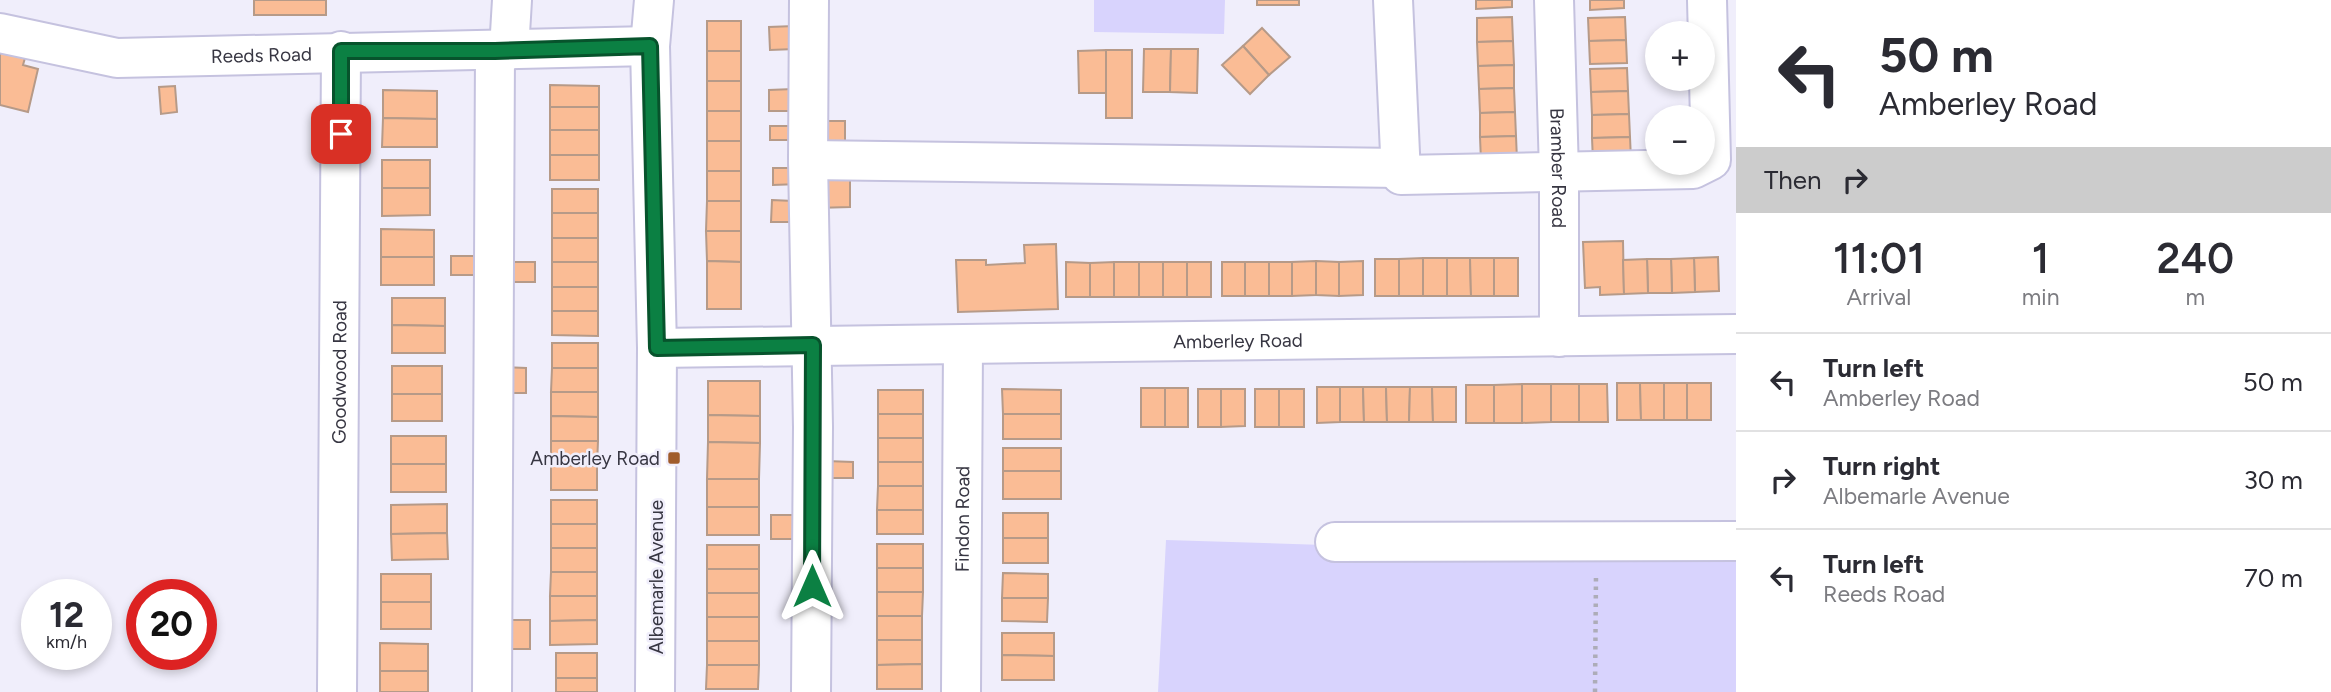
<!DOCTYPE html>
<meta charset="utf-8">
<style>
:root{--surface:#fff;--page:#f2f2f3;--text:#2b2b33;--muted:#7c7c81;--line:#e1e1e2}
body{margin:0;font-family:Figtree,sans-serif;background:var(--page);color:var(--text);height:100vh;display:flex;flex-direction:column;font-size:26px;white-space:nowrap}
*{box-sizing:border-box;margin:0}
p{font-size:23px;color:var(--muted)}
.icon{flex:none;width:38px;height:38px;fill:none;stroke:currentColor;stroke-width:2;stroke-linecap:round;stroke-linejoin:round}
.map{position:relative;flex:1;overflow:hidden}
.details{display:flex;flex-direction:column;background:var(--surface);width:595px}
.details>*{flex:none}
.top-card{background:#fff;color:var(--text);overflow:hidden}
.fabs{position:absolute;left:1645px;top:21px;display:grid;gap:14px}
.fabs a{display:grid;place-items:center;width:70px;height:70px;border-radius:50%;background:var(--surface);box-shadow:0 4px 10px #0003;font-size:35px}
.speed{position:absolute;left:21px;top:579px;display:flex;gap:14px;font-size:35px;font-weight:700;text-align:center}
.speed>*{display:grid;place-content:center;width:91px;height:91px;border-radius:50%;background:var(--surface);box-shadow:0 4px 10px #0003;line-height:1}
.speed small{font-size:18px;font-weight:400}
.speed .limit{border:10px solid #d22;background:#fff;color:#111}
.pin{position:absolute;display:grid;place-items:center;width:60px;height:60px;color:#fff;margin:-30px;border-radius:14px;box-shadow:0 4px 10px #0006}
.me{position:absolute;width:77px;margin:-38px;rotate:0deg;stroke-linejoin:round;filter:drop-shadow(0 0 5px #0008)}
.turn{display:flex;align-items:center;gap:24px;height:147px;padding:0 28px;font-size:32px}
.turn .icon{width:91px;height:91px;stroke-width:2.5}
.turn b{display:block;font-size:49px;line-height:60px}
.then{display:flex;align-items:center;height:66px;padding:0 28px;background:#0003;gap:14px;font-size:26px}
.eta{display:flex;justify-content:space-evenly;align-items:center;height:119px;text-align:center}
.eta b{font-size:42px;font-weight:600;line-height:49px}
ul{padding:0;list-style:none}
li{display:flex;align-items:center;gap:21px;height:98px;padding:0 28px;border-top:2px solid var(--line)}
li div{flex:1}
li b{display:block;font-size:26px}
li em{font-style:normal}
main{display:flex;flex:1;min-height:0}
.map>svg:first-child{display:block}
.green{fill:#d8d3fd}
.building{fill:#fabc95;stroke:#b69a88;stroke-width:2}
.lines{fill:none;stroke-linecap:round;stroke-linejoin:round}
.minor-casing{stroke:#c5c2df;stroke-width:42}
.path{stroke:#adacb8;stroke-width:4.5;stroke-dasharray:3.5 5;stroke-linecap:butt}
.minor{stroke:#fff;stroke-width:38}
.route-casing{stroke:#07532c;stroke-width:18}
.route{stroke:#0b8043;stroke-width:12}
.poi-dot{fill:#a05c2c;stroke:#f0eefb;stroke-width:2.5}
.labels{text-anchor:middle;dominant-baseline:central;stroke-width:5;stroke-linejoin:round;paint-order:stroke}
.street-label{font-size:19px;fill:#373642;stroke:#f0eefb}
.poi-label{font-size:19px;fill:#373642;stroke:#f0eefb;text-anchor:end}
</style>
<main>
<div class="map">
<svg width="1736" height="692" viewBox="0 0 1736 692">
<rect width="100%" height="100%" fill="#f0eefb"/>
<g class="green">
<polygon points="1094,0 1225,0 1224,34 1094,32"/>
<polygon points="1166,540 1576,553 1736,553 1736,692 1158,692"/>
</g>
<g class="building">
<rect x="254" y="0" width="72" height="15"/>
<rect x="1257" y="0" width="42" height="5"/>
<polygon points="1476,0 1512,0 1512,7 1476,9"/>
<polygon points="1590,0 1624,0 1624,8 1590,10"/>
<polygon points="1512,17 1513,41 1477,42 1477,18"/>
<polygon points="1625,17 1626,40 1589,41 1588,18"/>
<rect x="707" y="21" width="34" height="30"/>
<polygon points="794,26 795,49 770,50 769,27"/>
<polygon points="1262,28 1290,57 1269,75 1243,46"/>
<polygon points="1626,40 1627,63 1590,64 1589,41"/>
<polygon points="1513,41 1514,65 1478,66 1477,42"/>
<polygon points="1243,46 1269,75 1250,94 1222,65"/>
<polygon points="1144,49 1171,49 1170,92 1143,92"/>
<polygon points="1171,49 1198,49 1197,93 1170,92"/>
<polygon points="1106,50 1106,93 1079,93 1078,51"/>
<rect x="1106" y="50" width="26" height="68"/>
<rect x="707" y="51" width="34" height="30"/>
<polygon points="0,53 25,58 23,65 38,69 28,112 0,105"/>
<polygon points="1514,65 1514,88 1479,89 1478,66"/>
<polygon points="1627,68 1628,91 1591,92 1590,69"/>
<rect x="707" y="81" width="34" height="30"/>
<polygon points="550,85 599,86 599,107 550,107"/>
<polygon points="175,86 177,112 161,114 159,87"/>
<polygon points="1514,88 1515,112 1480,113 1479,89"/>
<polygon points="793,89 793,111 769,111 769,90"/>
<polygon points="383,90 437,91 437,119 383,118"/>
<polygon points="1628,91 1629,114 1592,115 1591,92"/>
<rect x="550" y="107" width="49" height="23"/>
<rect x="707" y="111" width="34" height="30"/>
<polygon points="1515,112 1516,136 1480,137 1480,113"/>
<polygon points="1629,114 1630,137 1592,138 1592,115"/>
<polygon points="383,118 437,119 437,147 382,147"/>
<polygon points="816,121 845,121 845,154 816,155"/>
<rect x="770" y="126" width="32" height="14"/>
<rect x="550" y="130" width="49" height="25"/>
<polygon points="1516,136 1517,160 1481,161 1480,137"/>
<polygon points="1630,137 1631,160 1593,161 1592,138"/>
<rect x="707" y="141" width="34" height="30"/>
<rect x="550" y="155" width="49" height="25"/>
<rect x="382" y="160" width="48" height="28"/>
<polygon points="815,167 850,167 850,207 816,208"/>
<polygon points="773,168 799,168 799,184 773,185"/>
<rect x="707" y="171" width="34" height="30"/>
<polygon points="382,188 430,188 430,215 382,216"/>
<rect x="552" y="189" width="46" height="24"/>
<polygon points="772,200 793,201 793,222 771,222"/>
<polygon points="707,201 741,201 741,231 706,231"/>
<rect x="552" y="213" width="46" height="25"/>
<polygon points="381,229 434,230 434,257 381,257"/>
<polygon points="706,231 741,231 741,262 707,261"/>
<rect x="552" y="238" width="46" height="24"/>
<polygon points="1623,241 1624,294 1600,295 1600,287 1585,288 1583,242"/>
<polygon points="1056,244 1058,309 958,312 956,260 986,260 986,265 1025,263 1024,245"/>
<polygon points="451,256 476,256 477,275 451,275"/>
<rect x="381" y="257" width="53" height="28"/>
<polygon points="1718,257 1719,291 1695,292 1694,258"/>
<polygon points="1423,258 1423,296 1399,296 1399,259"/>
<rect x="1423" y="258" width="24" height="38"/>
<polygon points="1447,258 1470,258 1471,296 1447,296"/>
<polygon points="1470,258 1494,258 1494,296 1471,296"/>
<rect x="1494" y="258" width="24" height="38"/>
<polygon points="1694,258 1695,292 1672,293 1671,259"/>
<rect x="1375" y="259" width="24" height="37"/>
<polygon points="1647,259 1671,259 1672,293 1648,293"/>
<polygon points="1647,259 1648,293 1624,294 1623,260"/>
<polygon points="707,261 741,262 741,309 707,309"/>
<polygon points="1316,261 1339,262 1339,296 1316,295"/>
<polygon points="1316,261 1316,295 1292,296 1292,262"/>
<polygon points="1363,261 1363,295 1339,296 1339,262"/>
<rect x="506" y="262" width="29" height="20"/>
<rect x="552" y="262" width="46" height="25"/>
<polygon points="1066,262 1090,263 1090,297 1066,297"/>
<rect x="1114" y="262" width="25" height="35"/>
<polygon points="1114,262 1114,297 1090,297 1090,263"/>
<rect x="1139" y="262" width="24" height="35"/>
<rect x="1163" y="262" width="24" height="35"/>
<rect x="1187" y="262" width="24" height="35"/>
<rect x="1222" y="262" width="23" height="34"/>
<rect x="1245" y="262" width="24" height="34"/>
<rect x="1269" y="262" width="23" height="34"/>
<rect x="552" y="287" width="46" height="24"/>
<polygon points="392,298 445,298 445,326 392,325"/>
<polygon points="552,311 598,311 598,336 552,335"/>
<polygon points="392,325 445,326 445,353 392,353"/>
<rect x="552" y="343" width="46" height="25"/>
<rect x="392" y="366" width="50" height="28"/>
<polygon points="503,367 526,368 526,393 502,393"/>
<polygon points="552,368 598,368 598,392 551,392"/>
<polygon points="708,381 760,381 760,416 708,415"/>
<polygon points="1617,383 1640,383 1641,420 1617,420"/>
<polygon points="1640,383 1664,383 1664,420 1641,420"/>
<rect x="1664" y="383" width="23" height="37"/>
<rect x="1687" y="383" width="24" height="37"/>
<polygon points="1522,384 1551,384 1551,422 1522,423"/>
<polygon points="1522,384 1522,423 1494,423 1494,385"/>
<rect x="1551" y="384" width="28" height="38"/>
<polygon points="1579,384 1607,384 1608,422 1579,422"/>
<rect x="1466" y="385" width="28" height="38"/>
<polygon points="1317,387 1340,387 1340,422 1317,423"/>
<polygon points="1340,387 1363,387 1364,422 1340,422"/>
<polygon points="1363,387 1386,387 1387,422 1364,422"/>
<polygon points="1386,387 1410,387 1409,422 1387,422"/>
<polygon points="1410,387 1432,387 1433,422 1409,422"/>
<polygon points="1432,387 1456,387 1456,422 1433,422"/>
<rect x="1141" y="388" width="24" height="39"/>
<rect x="1165" y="388" width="23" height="39"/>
<polygon points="1002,389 1061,390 1061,414 1003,414"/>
<rect x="1198" y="389" width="23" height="38"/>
<polygon points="1221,389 1245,389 1245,426 1221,427"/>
<rect x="1255" y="389" width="24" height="38"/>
<rect x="1279" y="389" width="25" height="38"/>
<rect x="878" y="390" width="45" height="24"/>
<polygon points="551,392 598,392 598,417 551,416"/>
<rect x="392" y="394" width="50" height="27"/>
<rect x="878" y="414" width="45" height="24"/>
<rect x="1003" y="414" width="58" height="25"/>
<polygon points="708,415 760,416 760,443 708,442"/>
<polygon points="551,416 598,417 598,441 551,441"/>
<rect x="391" y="436" width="55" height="28"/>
<rect x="878" y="438" width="45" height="24"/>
<polygon points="551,441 598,441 597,466 551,465"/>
<polygon points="708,442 760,443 759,479 707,479"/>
<rect x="1003" y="448" width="58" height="23"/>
<polygon points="826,461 853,462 853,478 826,478"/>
<rect x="878" y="462" width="45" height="24"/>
<rect x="391" y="464" width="55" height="28"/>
<polygon points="551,465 597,466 597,490 551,490"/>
<rect x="1003" y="471" width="58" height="28"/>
<rect x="707" y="479" width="52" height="28"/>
<polygon points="878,486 923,486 923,510 877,510"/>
<rect x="551" y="500" width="46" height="24"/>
<polygon points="447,504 447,533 391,534 391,505"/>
<rect x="707" y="507" width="52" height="28"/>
<rect x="877" y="510" width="46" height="24"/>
<rect x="1003" y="513" width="45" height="25"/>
<rect x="771" y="515" width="28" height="24"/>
<rect x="551" y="524" width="46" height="24"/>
<polygon points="447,533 448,559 392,560 391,534"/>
<rect x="1003" y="538" width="45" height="25"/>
<rect x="877" y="544" width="46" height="24"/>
<rect x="707" y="545" width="52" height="24"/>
<rect x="551" y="548" width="46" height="24"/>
<rect x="877" y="568" width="46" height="24"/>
<rect x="707" y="569" width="52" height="24"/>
<polygon points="551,572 597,572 597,596 550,596"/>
<polygon points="1003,573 1048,574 1048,598 1002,598"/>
<rect x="381" y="574" width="50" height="28"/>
<polygon points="877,592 923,592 922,616 877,616"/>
<rect x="707" y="593" width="52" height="24"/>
<polygon points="550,596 597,596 597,620 550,621"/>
<polygon points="1002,598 1048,598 1047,622 1002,621"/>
<rect x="381" y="602" width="50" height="27"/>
<rect x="877" y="616" width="45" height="24"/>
<rect x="707" y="617" width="52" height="24"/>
<rect x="505" y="620" width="25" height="29"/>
<polygon points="597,620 597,644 550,645 550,621"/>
<polygon points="1002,633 1054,633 1054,656 1002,655"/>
<polygon points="877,640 922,640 922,664 877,665"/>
<rect x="707" y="641" width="52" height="24"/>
<polygon points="380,643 428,644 428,671 380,671"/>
<rect x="556" y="653" width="41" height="25"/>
<polygon points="1002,655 1054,656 1054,680 1002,680"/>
<polygon points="922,664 922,689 877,689 877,665"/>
<polygon points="707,665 759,665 758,689 706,689"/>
<rect x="380" y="671" width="48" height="21"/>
<rect x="556" y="678" width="41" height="14"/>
</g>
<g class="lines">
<g class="minor-casing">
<g id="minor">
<polyline points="654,0 650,46 657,348 655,692"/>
<polyline points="809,0 808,160 813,427 811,692"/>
<polyline points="1393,0 1401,175 1693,169 1711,160 1707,0"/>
<path id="s1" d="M 1554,0 L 1559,172 L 1559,337"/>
<path id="s2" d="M 0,33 L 117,58 L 650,46"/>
<polyline points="509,50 512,0"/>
<polyline points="808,160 1401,168"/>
<path id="s3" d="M 657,348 L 1736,334"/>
<polyline points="1335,542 1736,541"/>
<path id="s4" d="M 337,692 L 341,51"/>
<polyline points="492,692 495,51"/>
<path id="s5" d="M 961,692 L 963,345"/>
</g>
</g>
<polyline class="path" points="1595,692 1596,574"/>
<use href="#minor" class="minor"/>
</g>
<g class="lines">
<g class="route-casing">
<polyline id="route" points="341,134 341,51 495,51 650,46 657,348 813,345 812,586"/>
</g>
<use href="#route" class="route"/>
</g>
<rect class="poi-dot" x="667" y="451" width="14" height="14" rx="3.5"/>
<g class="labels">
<g class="street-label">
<text stroke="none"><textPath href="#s2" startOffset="264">Reeds Road</textPath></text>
<text stroke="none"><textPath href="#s1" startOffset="168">Bramber Road</textPath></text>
<text stroke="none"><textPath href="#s3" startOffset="581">Amberley Road</textPath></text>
<text stroke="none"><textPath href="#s4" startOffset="320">Goodwood Road</textPath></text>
<text stroke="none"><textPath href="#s5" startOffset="173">Findon Road</textPath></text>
<text transform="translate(656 577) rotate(-90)">Albemarle Avenue</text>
</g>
<g class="poi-label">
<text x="660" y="458">Amberley Road</text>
</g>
</g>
</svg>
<div class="fabs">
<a>+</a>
<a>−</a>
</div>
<div class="speed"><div>12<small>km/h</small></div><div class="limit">20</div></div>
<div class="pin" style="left:341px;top:134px;background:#d93025"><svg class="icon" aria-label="arrive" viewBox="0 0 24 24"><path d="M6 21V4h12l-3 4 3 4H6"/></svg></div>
<svg class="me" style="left:812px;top:586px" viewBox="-20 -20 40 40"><path d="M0-17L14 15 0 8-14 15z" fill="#0b8043" stroke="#fff" stroke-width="4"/></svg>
</div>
<section class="details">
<div class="top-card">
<div class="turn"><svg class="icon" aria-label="left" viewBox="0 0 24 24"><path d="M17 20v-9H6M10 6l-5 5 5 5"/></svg><div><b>50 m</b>Amberley Road</div></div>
<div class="then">Then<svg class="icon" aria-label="right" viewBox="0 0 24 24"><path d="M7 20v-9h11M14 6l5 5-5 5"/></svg></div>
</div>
<div class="eta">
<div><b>11:01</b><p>Arrival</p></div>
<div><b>1</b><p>min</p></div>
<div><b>240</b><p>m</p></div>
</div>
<ul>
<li><svg class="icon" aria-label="left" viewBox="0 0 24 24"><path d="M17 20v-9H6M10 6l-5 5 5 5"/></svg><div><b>Turn left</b><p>Amberley Road</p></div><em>50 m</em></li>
<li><svg class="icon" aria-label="right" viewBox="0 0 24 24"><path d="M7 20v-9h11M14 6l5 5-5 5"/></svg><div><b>Turn right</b><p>Albemarle Avenue</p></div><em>30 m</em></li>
<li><svg class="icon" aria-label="left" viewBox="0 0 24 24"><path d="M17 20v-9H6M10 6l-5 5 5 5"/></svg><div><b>Turn left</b><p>Reeds Road</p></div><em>70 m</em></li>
</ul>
</section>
</main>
